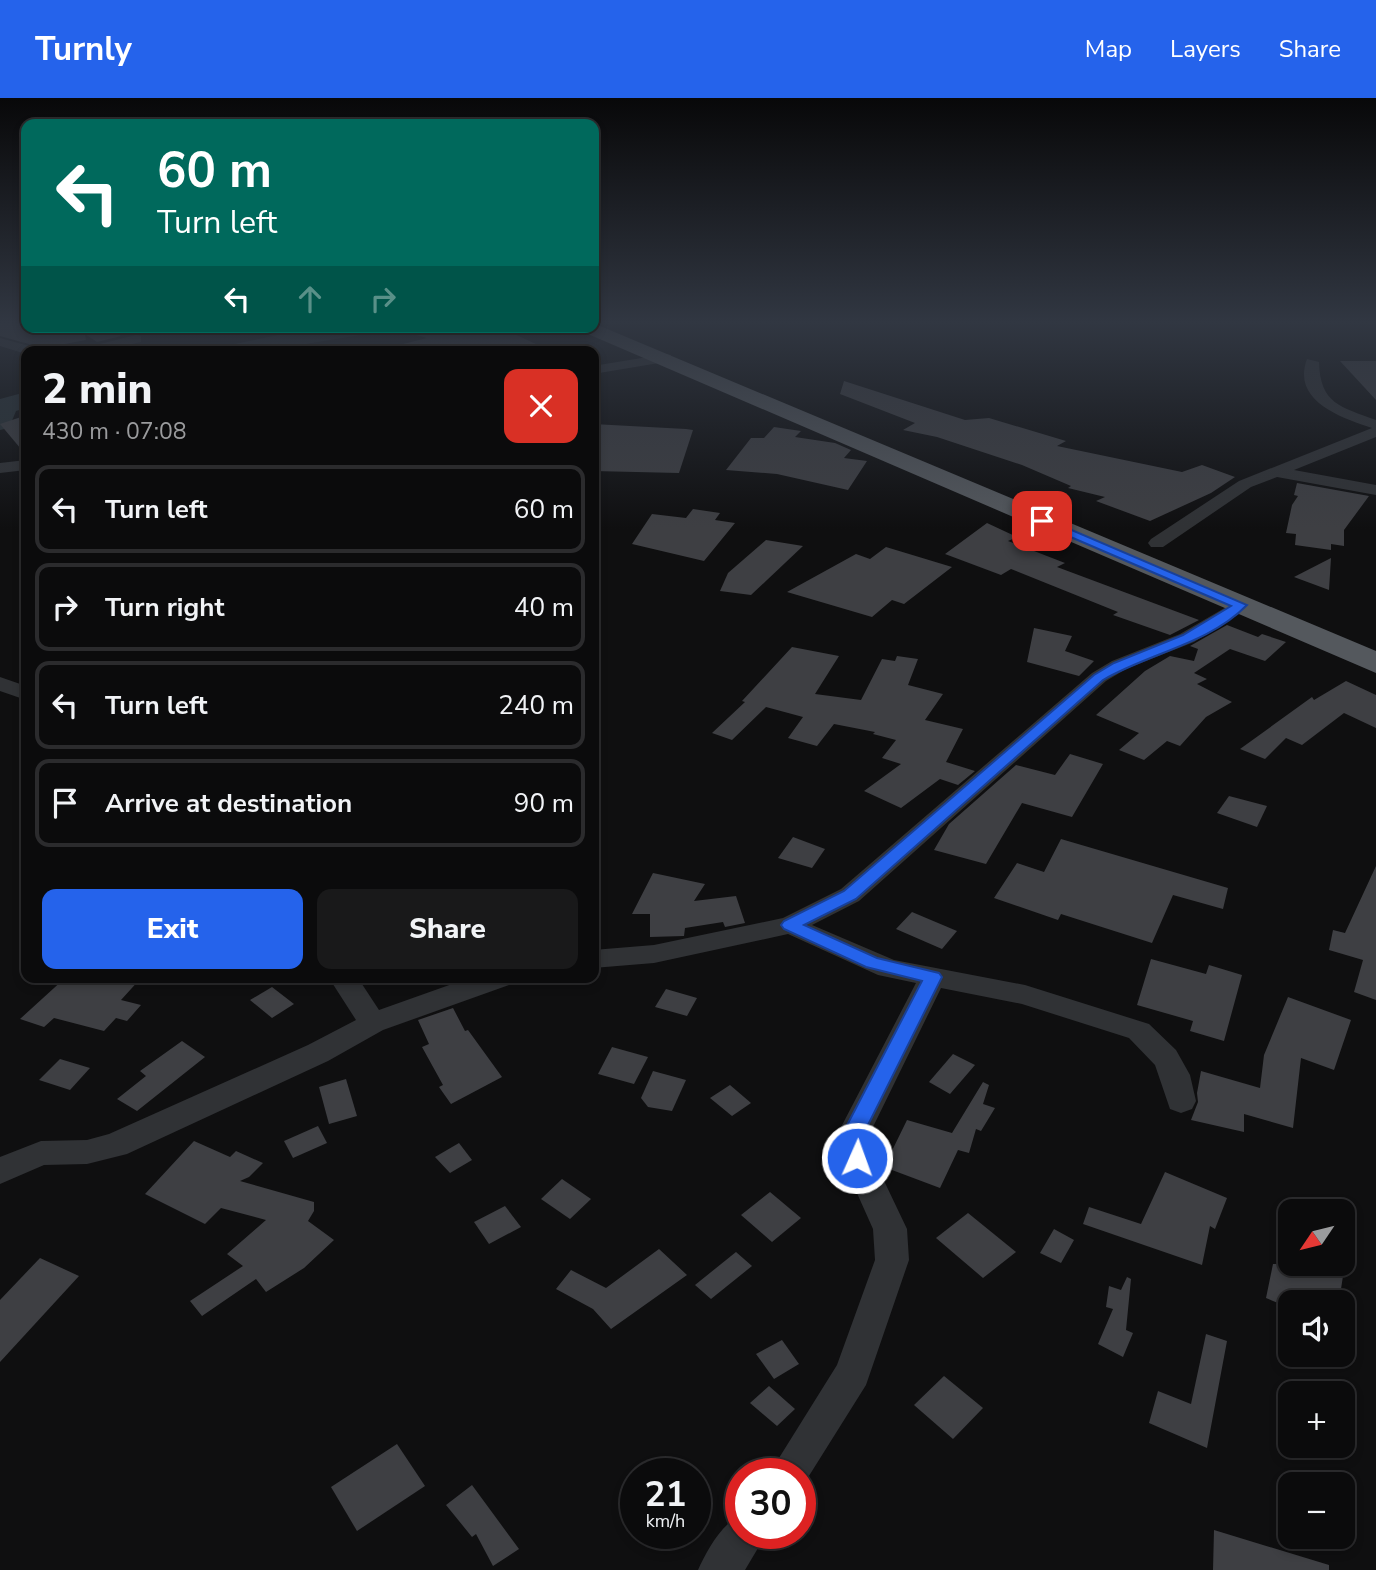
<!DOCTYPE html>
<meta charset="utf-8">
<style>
:root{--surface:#0b0b0c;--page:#19191a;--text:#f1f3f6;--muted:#9a9b9d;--line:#2b2b2d;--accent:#2563eb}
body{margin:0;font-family:"Nunito Sans",sans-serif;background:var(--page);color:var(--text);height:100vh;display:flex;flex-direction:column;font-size:26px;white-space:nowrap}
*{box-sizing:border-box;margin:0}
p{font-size:23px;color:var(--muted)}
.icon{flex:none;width:38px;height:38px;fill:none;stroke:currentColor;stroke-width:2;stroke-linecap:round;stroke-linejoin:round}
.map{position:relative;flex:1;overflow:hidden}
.side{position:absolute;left:21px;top:248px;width:578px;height:637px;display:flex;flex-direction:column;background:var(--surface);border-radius:14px;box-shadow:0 4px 10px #0003,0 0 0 2px var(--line)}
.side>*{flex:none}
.top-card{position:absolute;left:21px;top:21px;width:578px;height:214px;border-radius:14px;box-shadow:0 4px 10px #0003,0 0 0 2px var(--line);background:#00695c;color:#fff;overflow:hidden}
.needle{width:46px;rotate:235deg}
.tools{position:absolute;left:1278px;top:1101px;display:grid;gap:14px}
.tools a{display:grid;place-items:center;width:77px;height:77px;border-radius:14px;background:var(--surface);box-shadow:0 4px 10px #0003,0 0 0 2px var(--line);font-size:35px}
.speed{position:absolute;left:620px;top:1360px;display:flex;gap:14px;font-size:35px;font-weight:700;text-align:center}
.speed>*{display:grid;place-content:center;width:91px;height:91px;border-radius:50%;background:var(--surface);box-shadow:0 4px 10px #0003,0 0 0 2px var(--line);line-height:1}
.speed small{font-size:18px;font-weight:400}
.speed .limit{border:10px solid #d22;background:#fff;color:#111}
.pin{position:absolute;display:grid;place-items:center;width:60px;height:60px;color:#fff;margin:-30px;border-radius:14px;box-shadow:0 4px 10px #0006}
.me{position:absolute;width:77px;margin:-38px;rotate:2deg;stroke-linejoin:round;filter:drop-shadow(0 0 5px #0008)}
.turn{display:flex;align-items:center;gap:24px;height:147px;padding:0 21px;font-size:32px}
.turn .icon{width:91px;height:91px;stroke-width:2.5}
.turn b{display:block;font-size:49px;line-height:60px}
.lanes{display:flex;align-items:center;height:66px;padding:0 21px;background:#0003;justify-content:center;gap:35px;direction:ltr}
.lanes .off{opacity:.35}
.round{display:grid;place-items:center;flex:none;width:74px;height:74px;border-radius:14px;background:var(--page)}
.overview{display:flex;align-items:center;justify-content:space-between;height:119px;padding:0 21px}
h1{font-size:42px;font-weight:800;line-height:52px}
.action{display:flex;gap:14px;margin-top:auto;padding:14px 21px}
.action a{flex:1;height:80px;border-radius:14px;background:var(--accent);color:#fff;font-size:28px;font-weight:800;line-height:80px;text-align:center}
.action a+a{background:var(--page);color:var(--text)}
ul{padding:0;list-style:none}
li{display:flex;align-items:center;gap:21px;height:88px;margin:0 14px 10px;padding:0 7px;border:4px solid var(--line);border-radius:14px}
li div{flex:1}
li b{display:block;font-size:26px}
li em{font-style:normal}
header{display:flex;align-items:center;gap:42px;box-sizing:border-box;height:98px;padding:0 35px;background:var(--accent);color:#fff}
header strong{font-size:33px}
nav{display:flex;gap:38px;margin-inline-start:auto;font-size:24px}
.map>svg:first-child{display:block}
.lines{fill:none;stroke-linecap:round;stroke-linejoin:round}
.river{fill:#283236;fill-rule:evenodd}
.building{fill:#3e3f43}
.minor{fill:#303235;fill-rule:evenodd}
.trunk{fill:#54585d;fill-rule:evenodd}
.route{fill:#2563eb;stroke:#184099;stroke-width:2}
</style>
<header>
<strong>Turnly</strong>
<nav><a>Map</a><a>Layers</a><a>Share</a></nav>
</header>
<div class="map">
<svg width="1376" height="1472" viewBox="0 0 1376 1472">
<rect width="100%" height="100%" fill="#0f0f10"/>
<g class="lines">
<g class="river">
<polygon points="318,229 377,229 366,236 257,254 216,254 220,249"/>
<polygon points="26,294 26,310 16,313 9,330 0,332 0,301"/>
</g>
</g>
<g class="building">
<polygon points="0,225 26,225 26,229 85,229 85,236 111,231 121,238 97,244 85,236 86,242 43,250 0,238"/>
<polygon points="407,229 492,229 500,233 506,232 553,254 404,254 403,246 427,240 406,234"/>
<polygon points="1340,263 1376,263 1376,302"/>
<polygon points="844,283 965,322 989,320 1066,343 1057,348 1182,374 1202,367 1235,379 1211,395 1150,423 1096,403 1105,399 1068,390 1071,388 1022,367 937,339 903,332 915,325 840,296"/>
<polygon points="21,319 26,327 26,357 0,326"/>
<polygon points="593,326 686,331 693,332 679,375 593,373"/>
<polygon points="774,329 801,333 795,339 835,345 851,352 844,360 867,363 848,392 777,376 726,372 751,340 764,340"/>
<polygon points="1297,385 1369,398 1344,432 1344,448 1331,446 1331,452 1295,447 1296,436 1286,435 1292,407 1298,398 1294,397"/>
<polygon points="693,411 720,415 715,422 735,425 704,463 632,446 652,416 686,420"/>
<polygon points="987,425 1017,439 1008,443 1065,465 1057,469 1199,522 1170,537 1113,517 1118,514 1011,471 1001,477 945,456"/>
<polygon points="766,442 803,448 751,497 720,493 728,475"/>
<polygon points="886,449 952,469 904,506 892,502 872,519 787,494 856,456 870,461"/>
<polygon points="1331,460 1329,492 1294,479"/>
<polygon points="1227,527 1258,539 1262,536 1286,544 1265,563 1230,551 1194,575 1207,581 1197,586 1232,604 1206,619 1180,648 1167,643 1144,662 1119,652 1139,635 1096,617 1145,573 1170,558 1194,563 1198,551 1190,548"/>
<polygon points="1034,530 1072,538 1065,553 1094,563 1079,578 1027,564"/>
<polygon points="792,549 839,558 815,596 861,602 882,561 895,563 897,558 918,561 908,587 943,596 925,622 963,631 946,664 975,673 958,687 940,681 901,710 864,693 901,666 882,660 896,642 873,636 875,634 834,626 817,648 788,640 803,619 766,609 732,642 712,635 745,604 742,603"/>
<polygon points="1346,583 1376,597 1376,630 1344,615 1302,647 1286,640 1265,661 1240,651 1312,599 1314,602"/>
<polygon points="1070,656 1103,666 1072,719 1022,705 986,766 934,752 949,726 1016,667 1055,677"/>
<polygon points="1229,698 1267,708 1257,729 1217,715"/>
<polygon points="793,739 825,751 812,770 778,760"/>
<polygon points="1061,741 1228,790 1223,811 1173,797 1152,845 1061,816 1058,822 994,800 1017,765 1044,774"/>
<polygon points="1376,768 1376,902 1354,894 1363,862 1329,852 1333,832 1345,835"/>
<polygon points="653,775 705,786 694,803 736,798 745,825 725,829 723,824 685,830 684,838 650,839 650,816 632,816"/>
<polygon points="912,814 957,833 942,851 896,831"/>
<polygon points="1151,861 1206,876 1209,867 1242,877 1224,943 1190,933 1193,923 1137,907"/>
<polygon points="65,880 141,880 121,902 141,907 127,923 116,920 104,933 54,920 44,929 20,921"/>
<polygon points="272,889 294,906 272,920 250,902"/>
<polygon points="666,891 697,900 687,918 655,909"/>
<polygon points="1288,899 1351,922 1334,972 1301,960 1293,1030 1244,1016 1244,1034 1191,1022 1198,1004 1197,995 1201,973 1260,990 1264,957"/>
<polygon points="453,910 465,933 468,932 502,979 451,1006 439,989 443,987 422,949 429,946 418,922"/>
<polygon points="182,943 205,959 137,1013 117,1001 146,978 140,973"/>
<polygon points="612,949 648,959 634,986 598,976"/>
<polygon points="953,956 975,967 950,996 929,984"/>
<polygon points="60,961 90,970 70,992 39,982"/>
<polygon points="653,973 686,982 672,1013 648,1009 641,1000"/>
<polygon points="346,981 357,1018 329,1026 319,989"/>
<polygon points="983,984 989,987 983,1006 995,1010 981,1033 976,1031 969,1055 958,1052 940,1090 884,1069 907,1022 952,1035"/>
<polygon points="730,987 751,1005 732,1018 710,1000"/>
<polygon points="318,1028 327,1045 293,1060 284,1043"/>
<polygon points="194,1043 230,1059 236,1053 263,1065 249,1079 240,1083 314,1104 314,1113 308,1123 334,1142 304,1170 266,1194 256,1181 202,1218 190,1203 243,1168 227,1156 266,1122 221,1110 205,1126 145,1096"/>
<polygon points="459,1045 472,1062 450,1075 435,1059"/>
<polygon points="1165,1074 1227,1100 1215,1131 1210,1128 1202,1167 1083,1126 1089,1109 1141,1126"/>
<polygon points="562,1081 591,1101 570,1121 541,1101"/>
<polygon points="770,1094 801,1120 772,1144 741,1117"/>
<polygon points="505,1108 521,1129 489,1146 474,1124"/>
<polygon points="968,1115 1016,1154 983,1180 936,1140"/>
<polygon points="1054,1131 1074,1142 1061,1165 1040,1155"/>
<polygon points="659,1151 687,1177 611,1231 593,1211 556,1191 571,1172 606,1190"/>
<polygon points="736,1154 752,1168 711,1201 695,1187"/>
<polygon points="40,1160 79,1178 0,1264 0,1202"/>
<polygon points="1345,1165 1339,1204 1290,1204 1290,1210 1266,1200 1273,1166"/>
<polygon points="1127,1179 1131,1181 1126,1232 1133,1235 1123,1259 1098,1246 1113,1211 1106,1209 1109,1188 1121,1192"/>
<polygon points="1206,1236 1227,1243 1207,1350 1149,1325 1158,1293 1191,1306"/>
<polygon points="782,1242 799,1266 774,1281 756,1256"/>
<polygon points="944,1278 983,1310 953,1341 914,1307"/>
<polygon points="769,1288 795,1311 777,1328 750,1305"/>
<polygon points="397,1346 425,1388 357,1433 331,1389"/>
<polygon points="472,1387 519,1451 493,1468 476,1436 472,1439 446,1407"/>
<polygon points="1214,1432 1329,1467 1329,1472 1213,1472"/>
</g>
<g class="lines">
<g class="minor">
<polygon points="136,237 141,238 141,244 95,254 68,254"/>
<polygon points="0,240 40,251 42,254 26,256 0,248"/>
<polygon points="666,256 671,257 671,263 593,276 593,268"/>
<path d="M 1307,261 L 1319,264 C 1320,306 1341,309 1376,322 L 1376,339 L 1294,372 L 1376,387 L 1376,397 L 1277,379 L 1251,389 L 1163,449 L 1151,449 L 1148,445 L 1151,441 L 1239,383 L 1372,330 C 1342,320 1291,303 1307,261 Z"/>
<polygon points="26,362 26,372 0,375 0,365"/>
<polygon points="1240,501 1250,507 1247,511 1194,544 1126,571 1106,583 859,803 812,827 894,862 1025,887 1149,926 1176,952 1190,977 1196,1003 1192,1011 1181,1015 1170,1011 1155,967 1129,940 1022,906 941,890 871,1033 876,1066 907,1131 909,1162 866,1287 802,1389 800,1376 769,1376 837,1267 875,1162 873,1131 844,1066 839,1033 916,885 878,877 788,836 654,865 593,870 593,852 654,847 783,820 841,791 1092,575 1112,563 1180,536"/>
<polygon points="0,579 26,588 26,602 0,593"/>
<polygon points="329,880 358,880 379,912 469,880 513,880 509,887 383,932 328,963 127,1056 87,1066 44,1067 0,1086 0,1059 41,1043 87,1042 109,1036 308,947 356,922"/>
<path d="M 740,1418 L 740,1435 L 767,1435 L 745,1472 L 698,1472 C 706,1454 722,1425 740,1418 Z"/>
</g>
<polygon class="trunk" points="593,225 1376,553 1376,575 581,233 578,229 593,229"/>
</g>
<linearGradient id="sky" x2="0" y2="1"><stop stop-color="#080809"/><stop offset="0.52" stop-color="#313742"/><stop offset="1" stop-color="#313742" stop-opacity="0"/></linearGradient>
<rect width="1376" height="431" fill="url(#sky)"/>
<path class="route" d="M 1038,421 L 1046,421 L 1247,507 C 1209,546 1149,555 1103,582 L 856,801 L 804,827 L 877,860 L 939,875 L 942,879 L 865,1033 L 867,1060 L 864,1066 L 849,1066 L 844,1033 L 922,883 L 866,869 L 784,831 L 781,827 L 784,823 L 844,793 L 1094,577 L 1114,565 L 1183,537 L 1231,508 L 1038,425 Z"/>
</svg>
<div class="tools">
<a><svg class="needle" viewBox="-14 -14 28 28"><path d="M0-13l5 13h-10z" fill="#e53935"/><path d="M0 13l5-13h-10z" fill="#9a9b9d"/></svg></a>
<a><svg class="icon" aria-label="sound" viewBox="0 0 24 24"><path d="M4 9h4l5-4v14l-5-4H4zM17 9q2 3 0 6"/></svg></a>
<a>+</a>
<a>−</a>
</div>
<div class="speed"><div>21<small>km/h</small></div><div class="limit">30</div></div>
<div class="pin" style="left:1042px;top:423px;background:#d93025"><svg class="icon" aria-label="arrive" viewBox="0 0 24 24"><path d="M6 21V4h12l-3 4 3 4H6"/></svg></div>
<svg class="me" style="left:857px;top:1060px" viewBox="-20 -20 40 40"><circle r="17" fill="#2563eb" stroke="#fff" stroke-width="3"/><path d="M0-11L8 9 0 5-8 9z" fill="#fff"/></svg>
<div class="top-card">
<div class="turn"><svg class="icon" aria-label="left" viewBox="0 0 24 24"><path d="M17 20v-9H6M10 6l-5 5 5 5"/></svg><div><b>60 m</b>Turn left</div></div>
<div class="lanes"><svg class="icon" aria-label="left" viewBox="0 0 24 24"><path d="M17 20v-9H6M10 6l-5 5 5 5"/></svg><svg class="icon off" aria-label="ahead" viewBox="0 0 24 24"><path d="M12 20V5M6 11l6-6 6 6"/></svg><svg class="icon off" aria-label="right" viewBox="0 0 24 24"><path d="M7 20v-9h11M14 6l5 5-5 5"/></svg></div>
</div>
<section class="side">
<div class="overview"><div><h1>2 min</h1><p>430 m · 07:08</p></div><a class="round" style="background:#d93025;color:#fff"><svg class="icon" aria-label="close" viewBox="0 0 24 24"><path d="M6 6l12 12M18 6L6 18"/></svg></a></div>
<ul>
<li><svg class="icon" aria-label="left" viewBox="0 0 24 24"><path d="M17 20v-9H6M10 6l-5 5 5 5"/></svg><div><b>Turn left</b></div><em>60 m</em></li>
<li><svg class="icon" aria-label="right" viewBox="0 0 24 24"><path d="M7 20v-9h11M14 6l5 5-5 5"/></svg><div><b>Turn right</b></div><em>40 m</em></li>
<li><svg class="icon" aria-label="left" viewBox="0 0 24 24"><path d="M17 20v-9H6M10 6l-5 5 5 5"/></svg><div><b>Turn left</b></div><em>240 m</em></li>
<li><svg class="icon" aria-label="arrive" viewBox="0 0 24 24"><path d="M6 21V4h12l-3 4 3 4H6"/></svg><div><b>Arrive at destination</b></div><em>90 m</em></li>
</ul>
<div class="action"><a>Exit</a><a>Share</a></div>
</section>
</div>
